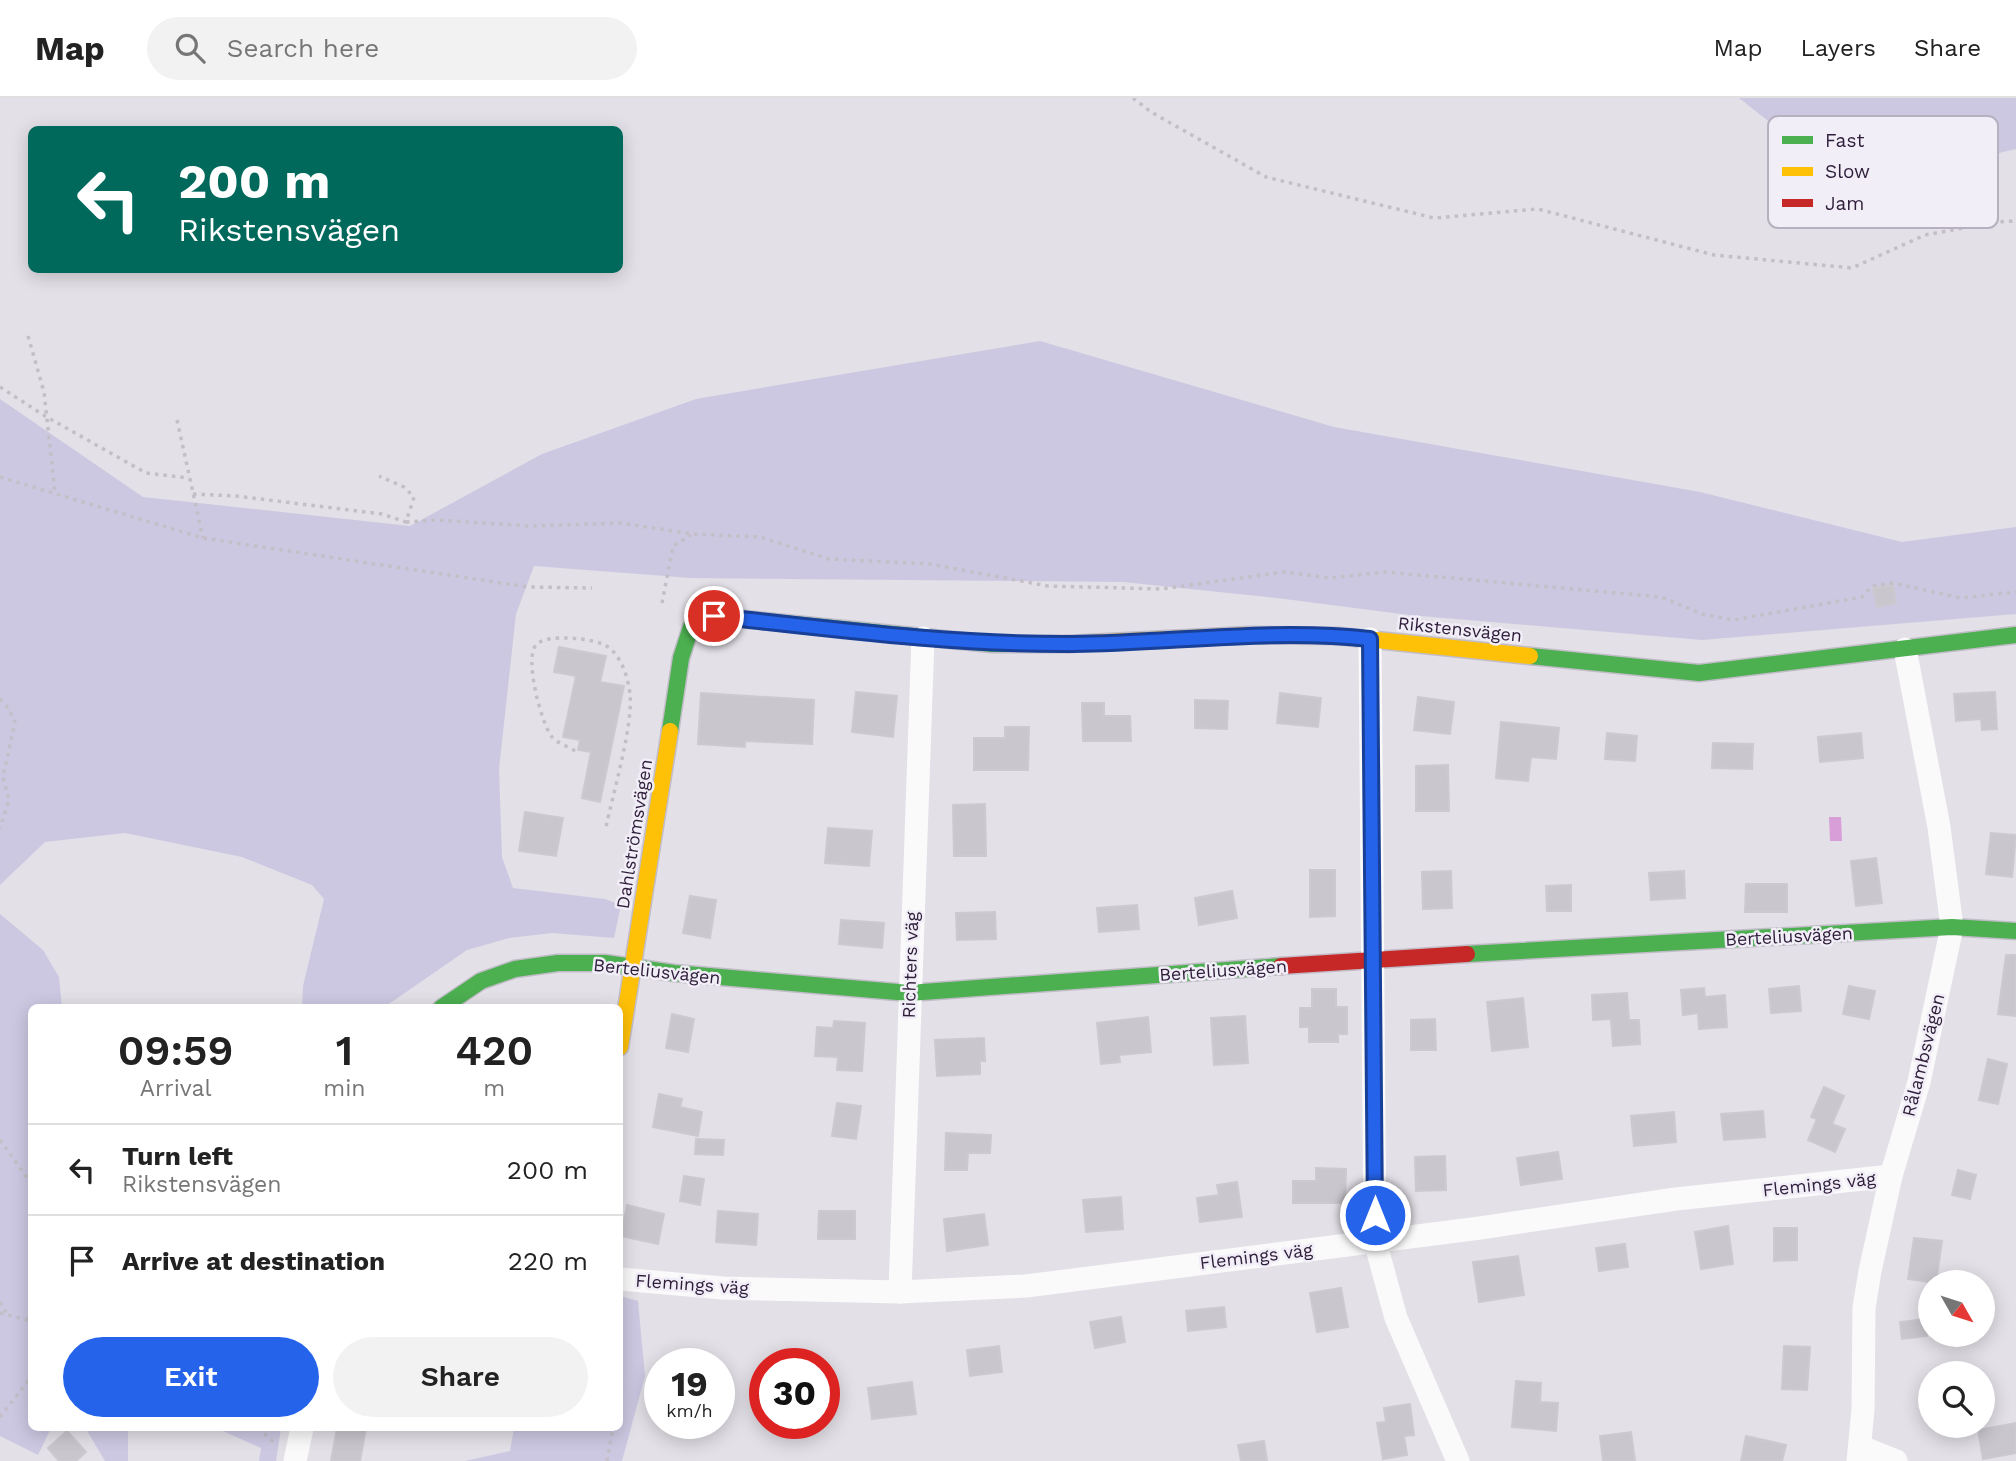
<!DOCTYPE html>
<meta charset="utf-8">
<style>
:root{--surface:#fff;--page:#f2f2f2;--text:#222;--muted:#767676;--line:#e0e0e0;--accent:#2563eb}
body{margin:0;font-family:"Work Sans",sans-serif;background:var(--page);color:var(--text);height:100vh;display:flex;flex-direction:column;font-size:26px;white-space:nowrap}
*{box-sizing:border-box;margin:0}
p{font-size:23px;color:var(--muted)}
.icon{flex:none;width:38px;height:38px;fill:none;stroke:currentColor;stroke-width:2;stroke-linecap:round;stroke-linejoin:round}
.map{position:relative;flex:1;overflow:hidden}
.drawer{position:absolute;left:28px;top:906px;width:595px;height:427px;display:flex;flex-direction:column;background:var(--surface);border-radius:10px;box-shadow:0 4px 18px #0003}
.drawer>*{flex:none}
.hud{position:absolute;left:28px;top:28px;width:595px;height:147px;border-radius:10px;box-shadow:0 4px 18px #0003;background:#00695c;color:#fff;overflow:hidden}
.needle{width:46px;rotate:129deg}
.fabs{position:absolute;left:1918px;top:1172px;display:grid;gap:14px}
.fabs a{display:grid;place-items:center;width:77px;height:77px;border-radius:50%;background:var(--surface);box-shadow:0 4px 18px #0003;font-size:35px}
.speed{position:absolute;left:644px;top:1250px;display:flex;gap:14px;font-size:35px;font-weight:700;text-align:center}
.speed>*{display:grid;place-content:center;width:91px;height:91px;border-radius:50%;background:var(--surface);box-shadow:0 4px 18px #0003;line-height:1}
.speed small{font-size:18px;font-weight:400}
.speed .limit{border:10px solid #d22;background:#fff;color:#111}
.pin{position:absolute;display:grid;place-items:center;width:60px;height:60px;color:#fff;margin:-30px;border:4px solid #fff;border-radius:50%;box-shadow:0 2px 7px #0007}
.me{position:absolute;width:77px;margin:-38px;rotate:0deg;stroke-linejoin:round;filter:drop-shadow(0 0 5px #0008)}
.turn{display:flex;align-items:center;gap:24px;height:147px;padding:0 35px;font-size:32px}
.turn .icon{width:91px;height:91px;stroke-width:2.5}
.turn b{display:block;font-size:49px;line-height:60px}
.eta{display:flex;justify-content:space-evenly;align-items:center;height:119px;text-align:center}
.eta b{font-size:42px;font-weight:600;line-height:49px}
.primary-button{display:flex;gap:14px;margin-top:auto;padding:14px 35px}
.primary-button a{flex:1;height:80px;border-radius:42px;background:var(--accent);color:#fff;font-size:28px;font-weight:600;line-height:80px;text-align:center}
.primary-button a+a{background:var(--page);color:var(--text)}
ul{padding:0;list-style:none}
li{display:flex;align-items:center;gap:21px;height:91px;padding:0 35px;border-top:2px solid var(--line)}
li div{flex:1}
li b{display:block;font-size:26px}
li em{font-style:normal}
header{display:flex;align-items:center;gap:42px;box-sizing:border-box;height:98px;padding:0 35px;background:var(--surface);border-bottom:2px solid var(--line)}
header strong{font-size:33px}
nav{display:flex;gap:38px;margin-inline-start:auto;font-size:24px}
.search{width:490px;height:63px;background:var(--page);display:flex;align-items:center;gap:18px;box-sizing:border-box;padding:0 24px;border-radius:38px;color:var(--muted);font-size:26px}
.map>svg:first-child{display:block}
.green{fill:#ccc8e2}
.water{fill:#d89ed7}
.building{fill:#c9c6cd;stroke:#ccc9d0;stroke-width:2}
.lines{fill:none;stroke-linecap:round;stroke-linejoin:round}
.fast-casing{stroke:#c1bcc7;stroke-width:19}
.slow-casing{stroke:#c1bcc7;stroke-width:19}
.jam-casing{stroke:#c1bcc7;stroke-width:19}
.path{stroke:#c4bfc7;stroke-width:3.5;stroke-dasharray:3.5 5;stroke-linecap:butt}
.street{stroke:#fbfafb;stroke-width:23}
.fast{stroke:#4caf50;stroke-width:16}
.slow{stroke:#ffc107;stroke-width:16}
.jam{stroke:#c62828;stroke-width:16}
.route-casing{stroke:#184099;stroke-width:18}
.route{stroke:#2563eb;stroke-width:12}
.labels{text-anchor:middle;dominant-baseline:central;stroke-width:5;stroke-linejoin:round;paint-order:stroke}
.street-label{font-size:18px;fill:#2f1e3a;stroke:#f1eef7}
.key{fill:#f1eef7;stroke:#b7b0be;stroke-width:2}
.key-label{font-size:19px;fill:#2f1e3a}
</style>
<header>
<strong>Map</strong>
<div class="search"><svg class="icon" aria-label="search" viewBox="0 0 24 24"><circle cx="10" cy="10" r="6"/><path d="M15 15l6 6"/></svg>Search here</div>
<nav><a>Map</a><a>Layers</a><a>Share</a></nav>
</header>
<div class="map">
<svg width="2016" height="1363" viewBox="0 0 2016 1363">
<rect width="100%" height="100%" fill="#e3e0e7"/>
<g class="green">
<polygon points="1739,0 2016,0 2016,51 1961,64 1819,63"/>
<polygon points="1040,243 1334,329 1700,394 1902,444 2016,429 2016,516 1702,542 1409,517 1277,500 1123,484 691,480 534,468 516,516 499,671 502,759 513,790 605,801 621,807 614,840 552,835 509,840 467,852 383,910 302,910 303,888 324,801 312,787 242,759 125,735 45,744 0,787 0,301 143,399 410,428 542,356 696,301"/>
<polygon points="0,816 43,852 59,879 62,910 32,910 32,1330 51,1330 38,1357 0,1338"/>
<polygon points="620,1198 638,1203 645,1278 622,1363 465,1363 510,1353 514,1330 620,1330"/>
<polygon points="75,1330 128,1330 128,1363 105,1363 86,1331"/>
<polygon points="216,1330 281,1330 276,1363 259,1363 261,1350"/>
</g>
<polygon class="water" points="1829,719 1841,719 1842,743 1830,743"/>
<g class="building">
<polygon points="1893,487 1896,505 1877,509 1873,490"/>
<polygon points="559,549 606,558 600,584 624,588 600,704 582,700 591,654 578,652 580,642 563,639 576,578 554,574"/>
<polygon points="856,594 897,598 893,639 852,634"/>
<polygon points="1995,594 1997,631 1982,632 1981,621 1956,623 1954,596"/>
<polygon points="701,595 814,602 812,646 745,643 745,649 698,646"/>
<polygon points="1280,595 1321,600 1318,629 1277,625"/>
<polygon points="1418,599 1454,604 1450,636 1414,632"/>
<polygon points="1195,602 1228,603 1227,631 1195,630"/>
<polygon points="1082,605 1104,605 1104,618 1130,618 1131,643 1083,643"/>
<polygon points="1501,624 1559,630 1556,661 1531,659 1528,683 1496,680"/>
<polygon points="1005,629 1029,629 1028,672 974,672 974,640 1005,640"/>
<polygon points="1607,635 1637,638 1635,663 1605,661"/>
<polygon points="1861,635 1863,660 1820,664 1818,639"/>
<polygon points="1713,645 1753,646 1752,671 1712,670"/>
<polygon points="1448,667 1449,713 1416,713 1416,668"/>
<polygon points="985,706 986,758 954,758 953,707"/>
<polygon points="525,714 563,720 556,758 519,753"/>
<polygon points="828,730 872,733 869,768 825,765"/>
<polygon points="1991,735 2016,737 2012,779 1986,776"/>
<polygon points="1876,760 1882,805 1856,808 1851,763"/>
<polygon points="1310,772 1335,772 1335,818 1310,819"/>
<polygon points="1451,773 1452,810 1423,811 1422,774"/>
<polygon points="1684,773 1685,800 1651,802 1649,775"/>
<polygon points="1746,786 1787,786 1787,814 1745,814"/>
<polygon points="1571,787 1571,813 1547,813 1546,788"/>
<polygon points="1232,793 1237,820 1199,827 1195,800"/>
<polygon points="690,798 716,802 710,840 683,835"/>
<polygon points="1137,807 1139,831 1099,834 1097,810"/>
<polygon points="995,814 996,841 957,842 956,815"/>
<polygon points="841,822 884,825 882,850 839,846"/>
<polygon points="2006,857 2016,857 2016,918 1998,916"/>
<polygon points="1799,888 1801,913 1771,915 1769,891"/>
<polygon points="1849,888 1875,893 1869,921 1843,916"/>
<polygon points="1704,890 1705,899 1725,897 1727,929 1699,931 1698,915 1683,917 1681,892"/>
<polygon points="1312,891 1336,891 1336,909 1347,909 1347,936 1338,936 1338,944 1309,944 1309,929 1300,929 1300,910 1312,910"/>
<polygon points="1627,895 1629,922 1639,922 1640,946 1613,948 1611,921 1593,922 1592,897"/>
<polygon points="1523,900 1528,949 1492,953 1487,904"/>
<polygon points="672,916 694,921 688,954 666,950"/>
<polygon points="1245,918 1248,965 1214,967 1211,920"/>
<polygon points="1148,919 1151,954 1119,957 1120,964 1101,966 1097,925"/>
<polygon points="1435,921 1436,952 1411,952 1411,922"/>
<polygon points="834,923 865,925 862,973 837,972 838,959 815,958 817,929 833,930"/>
<polygon points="984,940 985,963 980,963 980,976 937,978 935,942"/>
<polygon points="1988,961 2007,966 1998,1006 1979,1002"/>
<polygon points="1824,989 1844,998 1832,1026 1845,1031 1835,1054 1808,1042 1817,1021 1811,1019"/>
<polygon points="659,996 682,1001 680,1009 702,1014 698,1038 653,1029"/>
<polygon points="837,1005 861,1008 856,1041 832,1038"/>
<polygon points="1763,1013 1765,1039 1724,1042 1721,1016"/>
<polygon points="1674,1014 1676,1044 1634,1048 1631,1018"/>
<polygon points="946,1035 991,1037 990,1055 968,1055 967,1072 945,1072"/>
<polygon points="696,1041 724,1042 723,1057 695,1056"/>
<polygon points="1558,1054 1562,1081 1521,1087 1517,1060"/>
<polygon points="1445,1058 1446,1092 1416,1093 1415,1059"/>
<polygon points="1316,1070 1346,1071 1345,1105 1293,1105 1293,1083 1316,1083"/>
<polygon points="1958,1072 1976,1077 1970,1101 1952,1097"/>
<polygon points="684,1078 704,1081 700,1107 680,1103"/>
<polygon points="1237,1084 1242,1119 1200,1124 1197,1100 1219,1097 1217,1087"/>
<polygon points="1121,1099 1123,1131 1086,1134 1083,1102"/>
<polygon points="627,1107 664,1116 658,1146 621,1138"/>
<polygon points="718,1113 758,1116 756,1147 716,1144"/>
<polygon points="819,1113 855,1113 855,1141 818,1141"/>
<polygon points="984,1116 988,1147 947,1153 944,1121"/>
<polygon points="1728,1128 1733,1166 1701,1171 1695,1134"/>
<polygon points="1774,1130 1797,1130 1797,1162 1774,1163"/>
<polygon points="1914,1140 1942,1143 1936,1185 1908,1181"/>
<polygon points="1625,1146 1628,1169 1599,1173 1596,1150"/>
<polygon points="1518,1158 1524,1197 1479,1204 1473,1164"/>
<polygon points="1341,1190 1348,1229 1317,1234 1310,1195"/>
<polygon points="1224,1209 1226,1229 1188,1233 1186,1213"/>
<polygon points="1121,1219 1125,1244 1095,1250 1090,1224"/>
<polygon points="1924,1221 1927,1238 1902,1241 1900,1224"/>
<polygon points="999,1248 1002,1274 970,1278 967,1252"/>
<polygon points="1784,1248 1810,1249 1807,1292 1782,1291"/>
<polygon points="1516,1283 1541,1285 1540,1304 1558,1305 1556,1333 1512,1329"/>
<polygon points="912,1284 916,1316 872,1321 868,1290"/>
<polygon points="1410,1306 1414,1337 1404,1338 1407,1357 1383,1361 1377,1325 1386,1324 1384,1310"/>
<polygon points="2016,1325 2016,1355 1983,1361 1978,1332"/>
<polygon points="337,1330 366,1330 360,1363 331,1363"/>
<polygon points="67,1333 86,1354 76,1363 59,1363 48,1350"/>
<polygon points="1631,1334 1635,1363 1603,1363 1600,1338"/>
<polygon points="1746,1338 1786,1347 1782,1363 1741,1363"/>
<polygon points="1264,1343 1267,1363 1241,1363 1238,1347"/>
</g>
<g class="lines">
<g class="fast-casing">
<g id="fast">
<polyline points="1530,558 1699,575 2016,537"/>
<polyline points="670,633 681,560 691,529 714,518 992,546 1068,546"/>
<polyline points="1467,856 1952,829 2016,833"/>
<polyline points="441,910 481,883 515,871 558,865 605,865 674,875 909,895 1281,868"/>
</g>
</g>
<g class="slow-casing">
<g id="slow">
<polyline points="1068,546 1250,537 1338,538 1530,558"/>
<polyline points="620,949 670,633"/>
</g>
</g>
<g class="jam-casing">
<polyline id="jam" points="1281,868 1467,856"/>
</g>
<g class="path">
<polyline points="1133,0 1151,14 1266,79 1434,120 1538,111 1714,157 1852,170 1925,137 1996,124 2016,123"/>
<polyline points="28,238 44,294 55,395"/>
<polyline points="0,289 45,318 146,375 189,380"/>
<polyline points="177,322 203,440"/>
<polyline points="0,379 203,440 528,489 592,490"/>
<polyline points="193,396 236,398 382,416 406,424 414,399 404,389 379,378"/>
<polyline points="406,424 436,422 530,428 620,425 693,436 760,439 829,461 930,466 1048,488 1161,491 1284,474 1330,480 1385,474 1661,499 1702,516 1733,522 1862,499 1872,488 1893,485 1961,500 2016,494"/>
<polyline points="662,505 673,448 691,437"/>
<polyline points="0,601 9,611 15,624 3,679 9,702 0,730"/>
<path d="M 575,653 C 569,649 557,645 552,639 C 541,625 524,560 536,547 C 546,535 596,540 608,549 C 622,559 628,580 630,596 C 633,629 613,695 606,729"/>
<polyline points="0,1042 32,1087"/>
<polyline points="0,1204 7,1216"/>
<polyline points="0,1215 32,1223"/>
<polyline points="620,1284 620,1294"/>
<polyline points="0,1319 32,1278"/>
<polyline points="258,1330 277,1347"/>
<polyline points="607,1363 613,1330"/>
</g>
<g class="street">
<polyline points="1370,541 1375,1143 1396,1220 1458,1363"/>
<polyline points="620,1181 723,1190 900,1194 1026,1188 1480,1130 1676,1101 1891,1078"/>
<polyline points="900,1194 923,540"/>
<polyline points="1861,1349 1896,1363"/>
<polyline points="295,1363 302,1330"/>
<polyline points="1858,1363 1863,1312 1864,1210 1870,1173 1891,1078 1919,984 1952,829 1939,729 1905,551"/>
</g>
<use href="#fast" class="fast"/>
<use href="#slow" class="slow"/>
<use href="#jam" class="jam"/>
</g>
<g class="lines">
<g class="route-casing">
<path id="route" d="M 714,518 C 833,531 953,547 1073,546 C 1172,545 1271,530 1370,541 L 1375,1117"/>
</g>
<use href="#route" class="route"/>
</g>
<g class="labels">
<g class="street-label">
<text transform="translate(1460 531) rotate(6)">Rikstensvägen</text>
<text transform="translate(634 736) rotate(-81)">Dahlströmsvägen</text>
<text transform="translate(1789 838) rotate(-3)">Berteliusvägen</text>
<text transform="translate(910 867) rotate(-88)">Richters väg</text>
<text transform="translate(1223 872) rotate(-4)">Berteliusvägen</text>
<text transform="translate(657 873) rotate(6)">Berteliusvägen</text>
<text transform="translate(1923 957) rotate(-76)">Rålambsvägen</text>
<text transform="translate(1819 1086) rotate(-6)">Flemings väg</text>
<text transform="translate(1256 1158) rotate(-7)">Flemings väg</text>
<text transform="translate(692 1186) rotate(4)">Flemings väg</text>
</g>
</g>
<rect x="1768" y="18" width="230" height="112" rx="10" class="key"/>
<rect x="1782" y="38" width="31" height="8" fill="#4caf50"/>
<rect x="1782" y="69" width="31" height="9" fill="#ffc107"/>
<rect x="1782" y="101" width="31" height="8" fill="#c62828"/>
<g class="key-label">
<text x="1825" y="49">Fast</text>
<text x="1825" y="80">Slow</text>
<text x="1825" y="112">Jam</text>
</g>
</svg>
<div class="fabs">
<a><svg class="needle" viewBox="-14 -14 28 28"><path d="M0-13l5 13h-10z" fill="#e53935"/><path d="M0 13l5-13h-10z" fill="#767676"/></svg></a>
<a><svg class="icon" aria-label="search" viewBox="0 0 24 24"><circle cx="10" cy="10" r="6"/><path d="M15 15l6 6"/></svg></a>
</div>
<div class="speed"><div>19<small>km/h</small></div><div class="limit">30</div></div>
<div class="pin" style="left:714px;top:518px;background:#d93025"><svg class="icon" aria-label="arrive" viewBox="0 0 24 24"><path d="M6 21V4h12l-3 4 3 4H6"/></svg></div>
<svg class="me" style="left:1375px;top:1117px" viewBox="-20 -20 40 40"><circle r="17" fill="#2563eb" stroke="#fff" stroke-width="3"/><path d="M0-11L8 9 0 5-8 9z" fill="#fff"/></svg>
<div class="hud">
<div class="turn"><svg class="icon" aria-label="left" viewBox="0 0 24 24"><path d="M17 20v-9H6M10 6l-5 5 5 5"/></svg><div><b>200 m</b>Rikstensvägen</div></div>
</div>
<section class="drawer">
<div class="eta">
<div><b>09:59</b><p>Arrival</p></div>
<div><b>1</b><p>min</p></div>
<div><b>420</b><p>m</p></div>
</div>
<ul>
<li><svg class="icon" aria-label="left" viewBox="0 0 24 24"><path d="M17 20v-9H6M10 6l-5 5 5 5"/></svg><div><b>Turn left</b><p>Rikstensvägen</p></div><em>200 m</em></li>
<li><svg class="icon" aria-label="arrive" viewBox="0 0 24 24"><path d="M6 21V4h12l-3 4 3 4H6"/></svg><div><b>Arrive at destination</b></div><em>220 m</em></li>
</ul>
<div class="primary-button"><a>Exit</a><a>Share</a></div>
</section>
</div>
